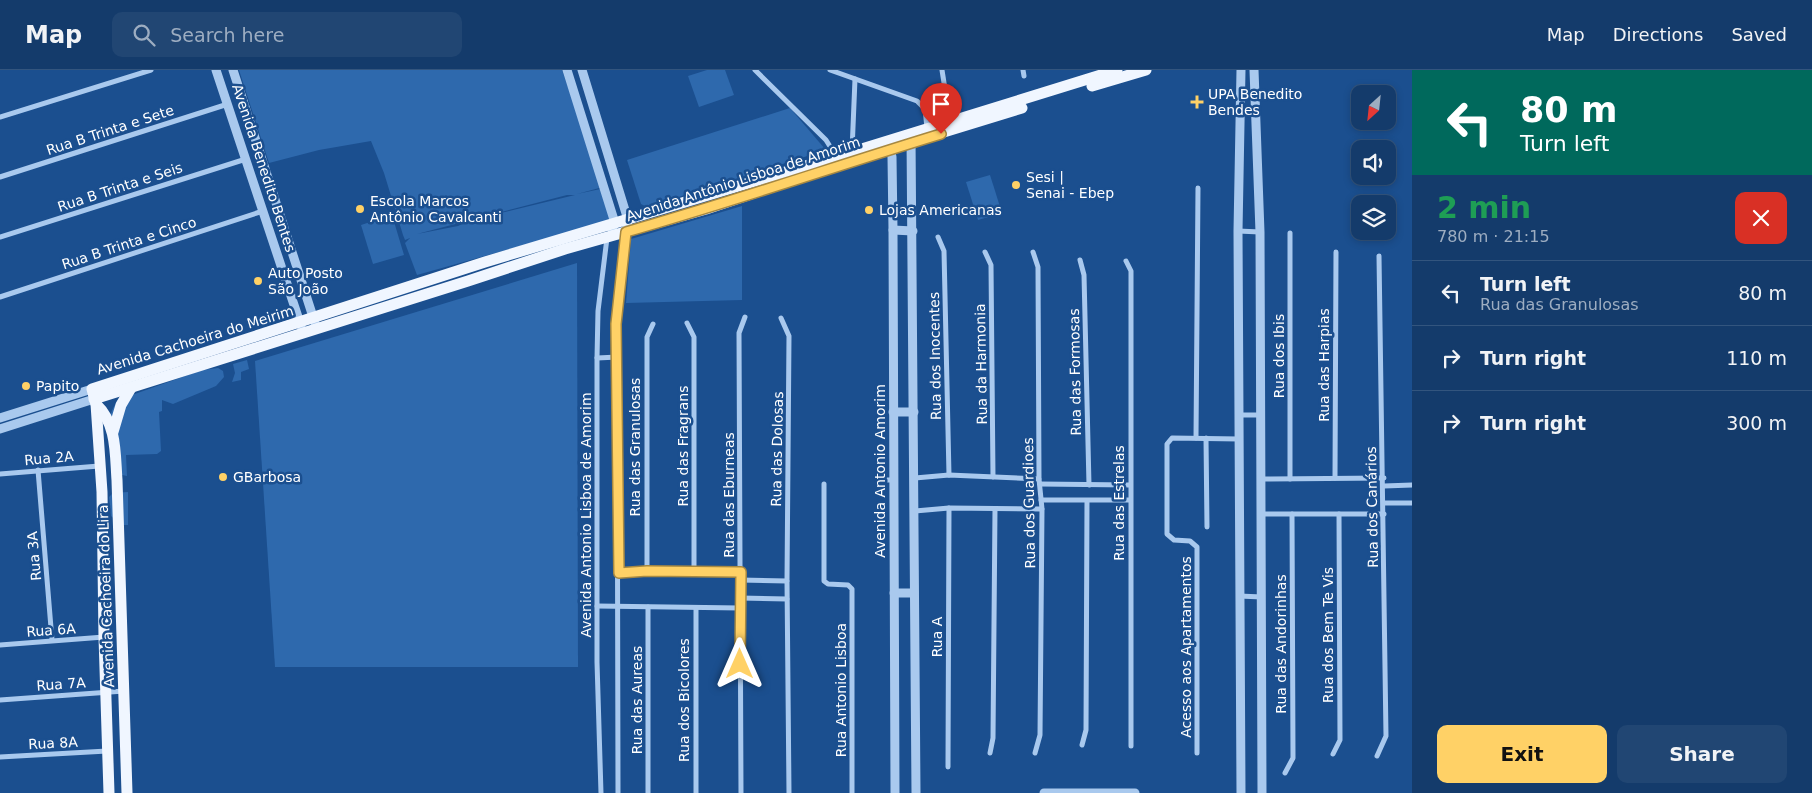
<!DOCTYPE html>
<meta charset="utf-8">
<style>
:root{--surface:#143b6b;--page:#214673;--text:#f1f3f6;--muted:#9dadc1;--line:#33557e;--accent:#ffd166}
body{margin:0;font-family:"DejaVu Sans",sans-serif;background:var(--page);color:var(--text);height:100vh;display:flex;flex-direction:column;font-size:19px;white-space:nowrap}
*{box-sizing:border-box;margin:0}
p{font-size:16px;color:var(--muted)}
.icon{flex:none;width:28px;height:28px;fill:none;stroke:currentColor;stroke-width:2;stroke-linecap:round;stroke-linejoin:round}
.map{position:relative;flex:1;overflow:hidden}
.details{display:flex;flex-direction:column;background:var(--surface);width:400px}
.details>*{flex:none}
.guide{background:#00695c;color:#fff;overflow:hidden}
.needle{width:32px;rotate:207deg}
.buttons{position:absolute;left:1351px;top:15px;display:grid;gap:10px}
.buttons a{display:grid;place-items:center;width:45px;height:45px;border-radius:10px;background:var(--surface);box-shadow:0 2px 8px #0003,0 0 0 1px var(--line);font-size:25px}
.pin{position:absolute;display:grid;place-items:center;width:42px;height:42px;color:#fff;margin:-51px -21px;border-radius:50% 50% 50% 0;rotate:-45deg;box-shadow:0 0 5px #0007}
.pin .icon{rotate:45deg}
.me{position:absolute;width:55px;margin:-28px;rotate:0deg;stroke-linejoin:round;filter:drop-shadow(0 0 4px #0008)}
.turn{display:flex;align-items:center;gap:18px;height:105px;padding:0 25px;font-size:22px}
.turn .icon{width:65px;height:65px;stroke-width:2.5}
.turn b{display:block;font-size:35px;line-height:42px}
.round{display:grid;place-items:center;flex:none;width:52px;height:52px;border-radius:10px;background:var(--page)}
.headline{display:flex;align-items:center;justify-content:space-between;height:85px;padding:0 25px}
h1{font-size:30px;font-weight:700;line-height:38px;color:#1e9e55}
.cta{display:flex;gap:10px;margin-top:auto;padding:10px 25px}
.cta a{flex:1;height:58px;border-radius:10px;background:var(--accent);color:#111;font-size:20px;font-weight:700;line-height:58px;text-align:center}
.cta a+a{background:var(--page);color:var(--text)}
ul{padding:0;list-style:none}
li{display:flex;align-items:center;gap:15px;height:65px;padding:0 25px;border-top:1px solid var(--line)}
li div{flex:1}
li b{display:block;font-size:19px}
li em{font-style:normal}
header{display:flex;align-items:center;gap:30px;box-sizing:border-box;height:70px;padding:0 25px;background:var(--surface);border-bottom:1px solid var(--line)}
header strong{font-size:24px}
nav{display:flex;gap:28px;margin-inline-start:auto;font-size:18px}
.search{width:350px;height:45px;background:var(--page);display:flex;align-items:center;gap:12px;box-sizing:border-box;padding:0 18px;border-radius:10px;color:var(--muted);font-size:19px}
main{display:flex;flex:1;min-height:0}
.map>svg:first-child{display:block}
.green{fill:#2e69ad;fill-rule:evenodd}
.lines{fill:none;stroke-linecap:round;stroke-linejoin:round}
.minor{stroke:#a9c9ee;stroke-width:5}
.tertiary{stroke:#a9c9ee;stroke-width:9}
.primary{stroke:#f0f6ff;stroke-width:11}
.route-casing{stroke:#a68842;stroke-width:12}
.route{stroke:#ffd166;stroke-width:9}
.poi-dot{fill:#ffd166;stroke:#1b4f8f;stroke-width:2}
.labels{text-anchor:middle;dominant-baseline:central;stroke-width:5;stroke-linejoin:round;paint-order:stroke}
.poi-label{font-size:14px;fill:#fff;stroke:#1b4f8f;text-anchor:start}
.street-label{font-size:14px;fill:#fff;stroke:#1b4f8f}
</style>
<header>
<strong>Map</strong>
<div class="search"><svg class="icon" aria-label="search" viewBox="0 0 24 24"><circle cx="10" cy="10" r="6"/><path d="M15 15l6 6"/></svg>Search here</div>
<nav><a>Map</a><a>Directions</a><a>Saved</a></nav>
</header>
<main>
<div class="map">
<svg width="1412" height="723" viewBox="0 0 1412 723">
<rect width="100%" height="100%" fill="#1b4f8f"/>
<g class="green">
<path d="M 239,0 L 562,0 L 603,117 L 577,124 L 605,118 L 613,150 L 417,205 L 405,173 L 410,168 L 405,170 L 403,165 L 384,103 L 371,71 L 319,80 L 269,93 ZM 567,125 L 575,125 L 468,151 L 458,156 L 417,164 Z"/>
<polygon points="707,0 725,0 734,25 699,37 688,6"/>
<polygon points="790,38 825,79 823,81 647,137 641,134 627,90"/>
<polygon points="990,105 1002,143 978,150 966,112"/>
<polygon points="742,136 742,230 626,233 631,169"/>
<polygon points="392,145 404,185 373,194 361,155"/>
<polygon points="577,193 578,597 275,597 255,291"/>
<polygon points="247,290 249,299 241,302 241,310 232,312 235,303 233,294"/>
<path d="M 218,298 L 223,301 L 224,307 L 216,316 L 173,334 L 162,330 L 162,341 L 159,342 L 161,381 L 157,384 L 126,385 L 127,406 L 117,404 C 111,378 100,355 118,330 L 202,300 Z"/>
<polygon points="128,422 128,455 121,455 111,446 109,427 113,423"/>
</g>
<g class="lines">
<g class="minor">
<polyline points="755,0 826,70 836,86"/>
<polyline points="830,0 917,31 925,39 927,58"/>
<polyline points="942,0 950,51"/>
<polyline points="1023,0 1024,6"/>
<polyline points="0,47 151,0"/>
<polyline points="852,81 855,9"/>
<polyline points="0,107 228,34"/>
<polyline points="1238,161 1260,162"/>
<polyline points="1290,163 1290,409"/>
<polyline points="0,167 246,89"/>
<polyline points="938,167 944,181 949,405"/>
<polyline points="985,182 991,195 993,407"/>
<polyline points="1033,182 1038,197 1039,409 1042,439 1040,665 1035,683"/>
<polyline points="1080,190 1084,205 1089,415"/>
<polyline points="1126,191 1131,201 1131,676"/>
<polyline points="0,227 263,141"/>
<polyline points="781,248 789,266 787,511 789,723"/>
<polyline points="687,253 694,267 694,501"/>
<polyline points="597,288 618,287"/>
<polyline points="1240,345 1261,345"/>
<polyline points="1196,368 1198,118"/>
<polyline points="1206,368 1207,457"/>
<polyline points="38,400 52,570"/>
<polyline points="0,404 99,396"/>
<polyline points="915,408 949,405 1039,409"/>
<polyline points="1335,408 1336,182"/>
<polyline points="1261,409 1384,408"/>
<polyline points="884,410 893,410"/>
<polyline points="824,414 824,511 828,514 848,515 852,519 852,723"/>
<polyline points="1040,414 1130,415"/>
<polyline points="1384,416 1412,415"/>
<polyline points="1041,430 1130,430"/>
<polyline points="1384,433 1412,433"/>
<polyline points="915,441 949,438 1042,439"/>
<polyline points="1261,444 1384,444"/>
<polyline points="647,501 647,267 653,254"/>
<polyline points="619,503 647,501 741,502"/>
<polyline points="740,510 787,511"/>
<polyline points="1239,526 1262,527"/>
<polyline points="740,528 787,529"/>
<polyline points="597,536 740,538"/>
<polyline points="648,537 648,723"/>
<polyline points="696,538 696,723"/>
<polyline points="0,575 104,567"/>
<polyline points="0,630 124,621"/>
<polyline points="1082,675 1086,660 1087,431"/>
<polyline points="990,683 993,668 995,439"/>
<polyline points="1197,683 1197,477 1190,471 1174,470 1167,464 1167,374 1172,368 1239,369"/>
<polyline points="1333,684 1340,670 1339,444"/>
<polyline points="1377,686 1386,666 1379,186"/>
<polyline points="0,687 107,681"/>
<polyline points="948,697 949,438"/>
<polyline points="1285,703 1293,688 1292,444"/>
<polyline points="601,723 597,592 597,288 598,241 607,168"/>
<polyline points="618,723 617,254 626,162"/>
<polyline points="741,723 739,263 745,247"/>
</g>
<g class="tertiary">
<polyline points="216,0 301,256"/>
<polyline points="233,0 315,253"/>
<polyline points="567,0 615,153 612,159"/>
<polyline points="582,0 628,150 626,162"/>
<polyline points="1241,0 1238,161 1241,723"/>
<polyline points="1254,0 1260,162 1262,723"/>
<polyline points="911,66 916,723"/>
<polyline points="889,74 892,87 893,160 895,723"/>
<polyline points="893,160 913,161"/>
<polyline points="893,342 914,342"/>
<polyline points="0,348 92,319"/>
<polyline points="0,359 94,329"/>
<polyline points="894,523 914,523"/>
<polyline points="1044,723 1135,723"/>
</g>
<g class="primary">
<polyline points="1092,16 1146,0"/>
<polyline points="94,329 468,211 565,179 706,139 872,84 1022,38"/>
<path d="M 96,334 C 117,354 115,383 117,410 L 127,723"/>
<polyline points="113,362 121,335 131,318"/>
<polyline points="109,723 104,567 102,422 96,334 92,319 485,192 852,82 1117,0"/>
</g>
</g>
<g class="lines">
<g class="route-casing">
<path id="route" d="M 740,594 L 741,502 L 647,501 L 619,503 L 616,254 L 626,162 C 732,132 836,96 941,64"/>
</g>
<use href="#route" class="route"/>
</g>
<g class="poi-dot">
<path d="M1194.5 24.5h5v5h5v5h-5v5h-5v-5h-5v-5h5z"/>
<circle cx="1016" cy="115" r="5"/>
<circle cx="360" cy="139" r="5"/>
<circle cx="869" cy="140" r="5"/>
<circle cx="258" cy="211" r="5"/>
<circle cx="26" cy="316" r="5"/>
<circle cx="223" cy="407" r="5"/>
</g>
<g class="labels">
<g class="poi-label">
<text x="1208" y="24">UPA Benedito<tspan x="1208" dy="16">Bendes</tspan></text>
<text x="1026" y="107">Sesi |<tspan x="1026" dy="16">Senai - Ebep</tspan></text>
<text x="370" y="131">Escola Marcos<tspan x="370" dy="16">Antônio Cavalcanti</tspan></text>
<text x="879" y="140">Lojas Americanas</text>
<text x="268" y="203">Auto Posto<tspan x="268" dy="16">São João</tspan></text>
<text x="36" y="316">Papito</text>
<text x="233" y="407">GBarbosa</text>
</g>
<g class="street-label">
<text transform="translate(110 60) rotate(-18)">Rua B Trinta e Sete</text>
<text transform="translate(264 98) rotate(72)">Avenida Benedito Bentes</text>
<text transform="translate(743 109) rotate(-18)">Avenida Antônio Lisboa de Amorim</text>
<text transform="translate(120 117) rotate(-18)">Rua B Trinta e Seis</text>
<text transform="translate(129 173) rotate(-18)">Rua B Trinta e Cinco</text>
<text transform="translate(195 270) rotate(-17)">Avenida Cachoeira do Meirim</text>
<text transform="translate(935 286) rotate(-91)">Rua dos Inocentes</text>
<text transform="translate(1279 286) rotate(-90)">Rua dos Ibis</text>
<text transform="translate(981 294) rotate(-91)">Rua da Harmonia</text>
<text transform="translate(1324 295) rotate(-90)">Rua das Harpias</text>
<text transform="translate(1075 302) rotate(-91)">Rua das Formosas</text>
<text transform="translate(683 376) rotate(-90)">Rua das Fragrans</text>
<text transform="translate(635 377) rotate(-90)">Rua das Granulosas</text>
<text transform="translate(777 379) rotate(-89)">Rua das Dolosas</text>
<text transform="translate(49 388) rotate(-5)">Rua 2A</text>
<text transform="translate(880 401) rotate(-90)">Avenida Antonio Amorim</text>
<text transform="translate(729 425) rotate(-90)">Rua das Eburneas</text>
<text transform="translate(1029 433) rotate(-91)">Rua dos Guardioes</text>
<text transform="translate(1119 433) rotate(-90)">Rua das Estrelas</text>
<text transform="translate(1372 437) rotate(-91)">Rua dos Canários</text>
<text transform="translate(586 445) rotate(-90)">Avenida Antonio Lisboa de Amorim</text>
<text transform="translate(34 486) rotate(-95)">Rua 3A</text>
<text transform="translate(106 526) rotate(-92)">Avenida Cachoeira do Lira</text>
<text transform="translate(51 560) rotate(-4)">Rua 6A</text>
<text transform="translate(1328 565) rotate(-90)">Rua dos Bem Te Vis</text>
<text transform="translate(937 567) rotate(-90)">Rua A</text>
<text transform="translate(1281 574) rotate(-90)">Rua das Andorinhas</text>
<text transform="translate(1186 577) rotate(-90)">Acesso aos Apartamentos</text>
<text transform="translate(61 614) rotate(-4)">Rua 7A</text>
<text transform="translate(841 620) rotate(-90)">Rua Antonio Lisboa</text>
<text transform="translate(637 630) rotate(-90)">Rua das Aureas</text>
<text transform="translate(684 630) rotate(-90)">Rua dos Bicolores</text>
<text transform="translate(53 673) rotate(-3)">Rua 8A</text>
</g>
</g>
</svg>
<div class="buttons">
<a><svg class="needle" viewBox="-14 -14 28 28"><path d="M0-13l5 13h-10z" fill="#e53935"/><path d="M0 13l5-13h-10z" fill="#9dadc1"/></svg></a>
<a><svg class="icon" aria-label="sound" viewBox="0 0 24 24"><path d="M4 9h4l5-4v14l-5-4H4zM17 9q2 3 0 6"/></svg></a>
<a><svg class="icon" aria-label="layers" viewBox="0 0 24 24"><path d="M12 4l9 5-9 5-9-5zM3 14l9 5 9-5"/></svg></a>
</div>
<div class="pin" style="left:941px;top:64px;background:#d93025"><svg class="icon" aria-label="arrive" viewBox="0 0 24 24"><path d="M6 21V4h12l-3 4 3 4H6"/></svg></div>
<svg class="me" style="left:740px;top:594px" viewBox="-20 -20 40 40"><path d="M0-17L14 15 0 8-14 15z" fill="#ffd166" stroke="#fff" stroke-width="4"/></svg>
</div>
<section class="details">
<div class="guide">
<div class="turn"><svg class="icon" aria-label="left" viewBox="0 0 24 24"><path d="M17 20v-9H6M10 6l-5 5 5 5"/></svg><div><b>80 m</b>Turn left</div></div>
</div>
<div class="headline"><div><h1>2 min</h1><p>780 m · 21:15</p></div><a class="round" style="background:#d93025;color:#fff"><svg class="icon" aria-label="close" viewBox="0 0 24 24"><path d="M6 6l12 12M18 6L6 18"/></svg></a></div>
<ul>
<li><svg class="icon" aria-label="left" viewBox="0 0 24 24"><path d="M17 20v-9H6M10 6l-5 5 5 5"/></svg><div><b>Turn left</b><p>Rua das Granulosas</p></div><em>80 m</em></li>
<li><svg class="icon" aria-label="right" viewBox="0 0 24 24"><path d="M7 20v-9h11M14 6l5 5-5 5"/></svg><div><b>Turn right</b></div><em>110 m</em></li>
<li><svg class="icon" aria-label="right" viewBox="0 0 24 24"><path d="M7 20v-9h11M14 6l5 5-5 5"/></svg><div><b>Turn right</b></div><em>300 m</em></li>
</ul>
<div class="cta"><a>Exit</a><a>Share</a></div>
</section>
</main>
